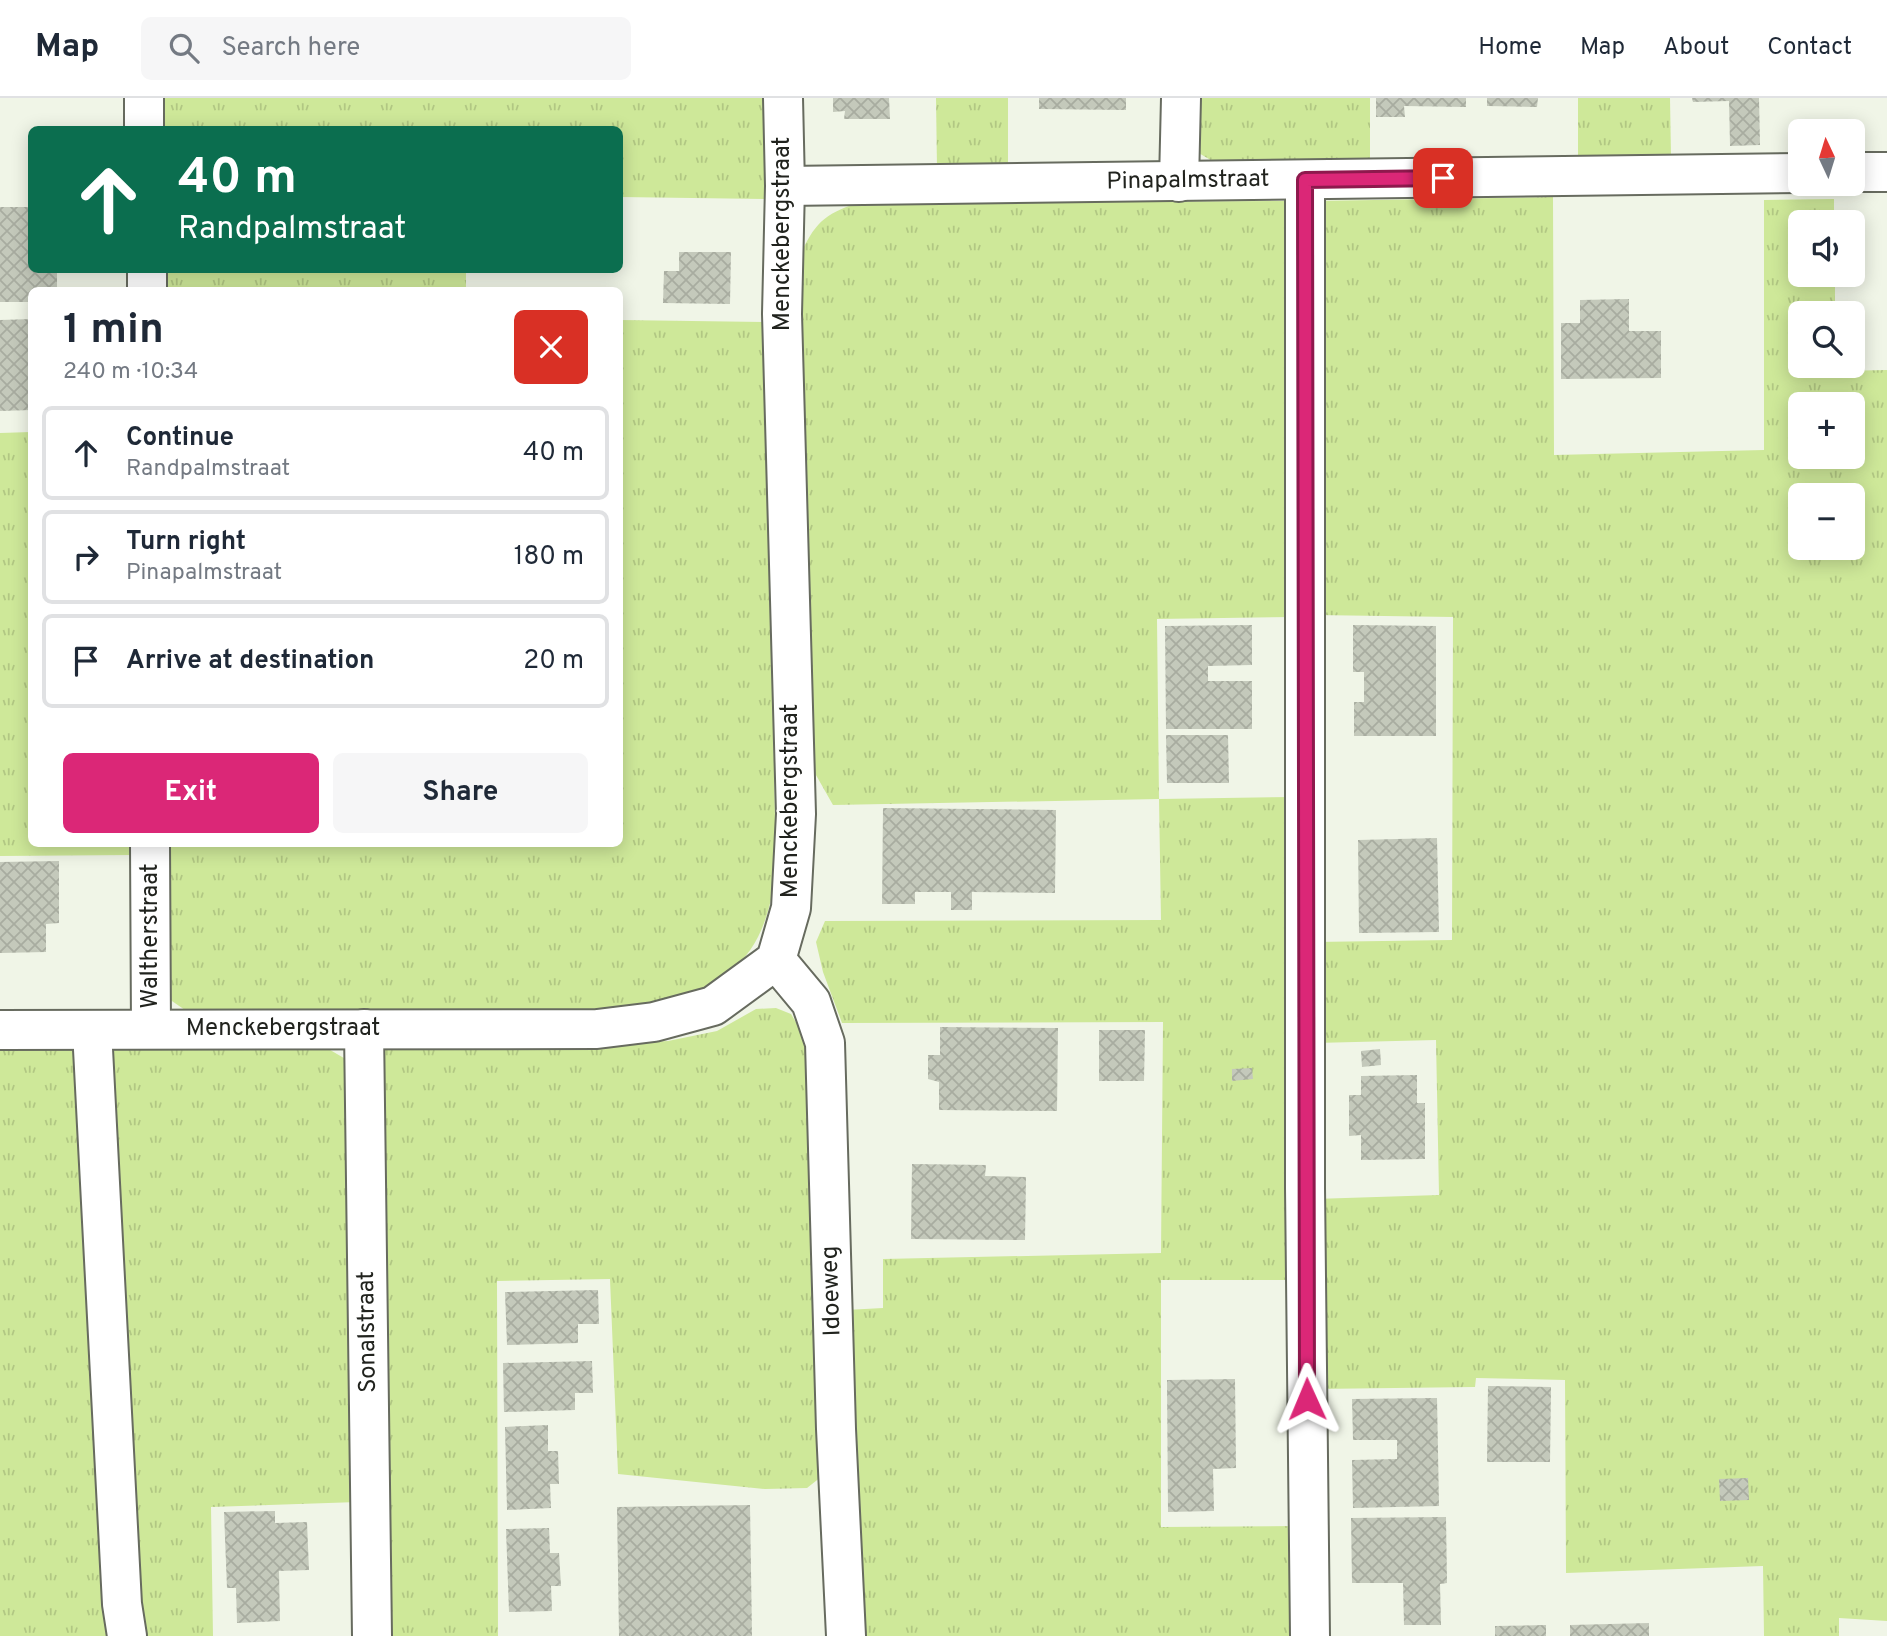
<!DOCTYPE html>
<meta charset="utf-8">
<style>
:root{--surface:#fff;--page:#f6f6f7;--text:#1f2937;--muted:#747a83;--line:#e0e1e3;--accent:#db2777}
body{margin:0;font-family:Overpass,sans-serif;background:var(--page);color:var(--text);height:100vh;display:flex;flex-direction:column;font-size:26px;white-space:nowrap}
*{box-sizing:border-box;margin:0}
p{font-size:23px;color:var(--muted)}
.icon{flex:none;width:38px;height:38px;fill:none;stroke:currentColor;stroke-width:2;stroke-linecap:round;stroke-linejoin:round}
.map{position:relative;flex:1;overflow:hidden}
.drawer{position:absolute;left:28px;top:189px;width:595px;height:560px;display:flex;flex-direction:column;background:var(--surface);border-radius:10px;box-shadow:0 4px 18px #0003}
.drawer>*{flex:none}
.top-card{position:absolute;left:28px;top:28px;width:595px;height:147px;border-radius:10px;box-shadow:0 4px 18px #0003;background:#0b6e4f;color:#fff;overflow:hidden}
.needle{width:46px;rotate:356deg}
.tools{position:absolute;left:1788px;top:21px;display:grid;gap:14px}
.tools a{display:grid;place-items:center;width:77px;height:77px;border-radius:10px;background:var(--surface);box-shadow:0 4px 18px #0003;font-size:35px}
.pin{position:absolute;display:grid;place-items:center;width:60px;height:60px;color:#fff;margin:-30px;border-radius:14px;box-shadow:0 4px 10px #0006}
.me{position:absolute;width:77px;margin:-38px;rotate:359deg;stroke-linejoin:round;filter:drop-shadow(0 0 5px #0008)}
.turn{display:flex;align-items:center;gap:24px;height:147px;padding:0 35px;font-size:32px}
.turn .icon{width:91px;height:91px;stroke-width:2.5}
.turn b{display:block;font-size:49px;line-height:60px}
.round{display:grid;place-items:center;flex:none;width:74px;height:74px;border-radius:10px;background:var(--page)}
.head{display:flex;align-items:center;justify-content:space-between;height:119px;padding:0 35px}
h1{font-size:42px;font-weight:700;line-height:52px}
.button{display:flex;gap:14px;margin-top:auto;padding:14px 35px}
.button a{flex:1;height:80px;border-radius:10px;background:var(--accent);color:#fff;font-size:28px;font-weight:700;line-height:80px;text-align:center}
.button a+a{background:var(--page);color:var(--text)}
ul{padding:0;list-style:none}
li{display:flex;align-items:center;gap:21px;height:94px;margin:0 14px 10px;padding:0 21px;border:4px solid var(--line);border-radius:10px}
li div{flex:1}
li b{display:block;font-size:26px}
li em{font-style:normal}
header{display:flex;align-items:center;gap:42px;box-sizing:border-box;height:98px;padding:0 35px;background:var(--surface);border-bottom:2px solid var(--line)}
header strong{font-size:33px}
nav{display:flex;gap:38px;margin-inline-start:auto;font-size:24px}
.search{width:490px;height:63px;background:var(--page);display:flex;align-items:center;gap:18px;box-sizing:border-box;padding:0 24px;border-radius:10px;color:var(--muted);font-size:26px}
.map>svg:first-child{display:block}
.grass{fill:url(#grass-tufts);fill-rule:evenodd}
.building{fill:url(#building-cross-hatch)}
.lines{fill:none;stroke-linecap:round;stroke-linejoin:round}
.minor-casing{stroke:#676b5f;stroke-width:42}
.minor{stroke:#fff;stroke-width:38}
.route-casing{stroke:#8e194d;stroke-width:18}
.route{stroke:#db2777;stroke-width:12}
.labels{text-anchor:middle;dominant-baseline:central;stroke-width:5;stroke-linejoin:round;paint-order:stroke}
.street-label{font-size:24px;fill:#21231e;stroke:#fff}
</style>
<header>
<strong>Map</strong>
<div class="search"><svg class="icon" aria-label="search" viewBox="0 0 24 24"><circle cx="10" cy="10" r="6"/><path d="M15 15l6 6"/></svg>Search here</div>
<nav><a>Home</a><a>Map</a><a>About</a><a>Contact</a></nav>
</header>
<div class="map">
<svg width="1887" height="1538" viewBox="0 0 1887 1538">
<defs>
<pattern id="grass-tufts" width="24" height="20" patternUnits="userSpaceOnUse" patternTransform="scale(1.75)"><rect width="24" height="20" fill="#cee899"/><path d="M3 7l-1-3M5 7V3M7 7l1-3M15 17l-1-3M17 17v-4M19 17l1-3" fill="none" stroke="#b1c783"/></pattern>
<pattern id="building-cross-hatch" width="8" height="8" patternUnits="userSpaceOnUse" patternTransform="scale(1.75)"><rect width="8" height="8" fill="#c4c9bb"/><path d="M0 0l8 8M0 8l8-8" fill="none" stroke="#a8aca0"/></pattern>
</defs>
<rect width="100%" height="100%" fill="#f0f5e7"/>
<g class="grass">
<polygon points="158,0 765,0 767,101 620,99 620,32 158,31"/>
<polygon points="936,0 1008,0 1008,70 937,71"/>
<polygon points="1193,0 1370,0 1370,66 1214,64 1197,54"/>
<polygon points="1578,0 1670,0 1671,58 1578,60"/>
<path d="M 1553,99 L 1554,357 L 1764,352 L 1764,102 L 1834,101 L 1834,124 L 1801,124 L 1801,177 L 1835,177 L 1835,215 L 1801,215 L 1801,268 L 1836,268 L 1837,273 L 1887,272 L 1887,1523 L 1839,1520 L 1839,1538 L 1764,1538 L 1763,1468 L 1566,1475 L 1565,1282 L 1476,1280 L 1475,1289 L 1316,1291 L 1314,1101 L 1439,1097 L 1436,942 L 1315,945 L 1314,844 L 1452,842 L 1453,519 L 1315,517 L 1314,103 ZM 1801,306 L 1853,306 L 1853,359 L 1801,359 ZM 1801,397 L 1853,397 L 1853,450 L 1801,450 Z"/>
<path d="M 1296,103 L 1294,519 L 1157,521 L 1159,701 L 1295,699 L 1297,1182 L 1161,1182 L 1161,1429 L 1296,1428 L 1302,1538 L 855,1538 L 846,1212 L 883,1210 L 883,1161 L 1161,1155 L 1163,924 L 842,925 L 823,874 L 816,844 L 825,823 L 1161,822 L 1159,701 L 833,707 L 808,663 L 798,162 C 813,128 822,116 858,105 Z"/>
<polygon points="160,172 466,172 466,192 161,192"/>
<path d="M 620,222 L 766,224 L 776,777 C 769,816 761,848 729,875 C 662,931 498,915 413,915 C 337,914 261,913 185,912 L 169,901 L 163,746 L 620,746 Z"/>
<polygon points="31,334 32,746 134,746 134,757 0,758 0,335"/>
<polygon points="776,910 791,916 813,953 826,1375 807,1390 765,1391 618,1376 610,1181 497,1183 498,1538 384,1538 374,949 495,951 668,943 717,933 756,911"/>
<polygon points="84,946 116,1538 0,1538 0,947"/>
<polygon points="325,949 349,963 358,1404 211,1409 213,1538 139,1538 103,950"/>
</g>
<g class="building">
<polygon points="833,0 889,0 890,21 844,21 845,13 833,14"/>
<polygon points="1039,0 1126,0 1126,12 1039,11"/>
<polygon points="1376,0 1466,0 1466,9 1404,8 1405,19 1376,19"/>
<polygon points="1487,0 1538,0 1537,9 1487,8"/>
<polygon points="1692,0 1759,0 1760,47 1730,48 1729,3 1693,4"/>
<polygon points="0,109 32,109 32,172 57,172 57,192 32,192 32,204 0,204"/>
<polygon points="1861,118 1865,145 1853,147 1853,124 1837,124 1837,121"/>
<polygon points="679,154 731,154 730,206 663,205 664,173 679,173"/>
<polygon points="1629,201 1629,233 1661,233 1661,280 1561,281 1561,225 1580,225 1580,202"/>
<polygon points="32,221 32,312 0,313 0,222"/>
<polygon points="1252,527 1252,567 1208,568 1208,583 1252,583 1252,631 1166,631 1165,528"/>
<polygon points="1353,527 1436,528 1436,638 1354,638 1354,604 1364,604 1364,574 1353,574"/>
<polygon points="1166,637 1228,637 1229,685 1167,685"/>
<polygon points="883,710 1056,712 1055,795 972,794 972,812 951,812 951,794 915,794 915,806 882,806"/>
<polygon points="1437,740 1439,834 1359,835 1358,742"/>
<polygon points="59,763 59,825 46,826 46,854 0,855 0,764"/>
<polygon points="940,929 1058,930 1057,1013 939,1012 939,984 928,981 928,957 940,957"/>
<polygon points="1099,932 1145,932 1144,983 1099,983"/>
<polygon points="1380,951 1381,967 1362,969 1361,953"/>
<polygon points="1252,970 1253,981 1232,983 1232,971"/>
<polygon points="1417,977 1417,1005 1425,1005 1425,1061 1361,1062 1361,1037 1349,1038 1349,997 1361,997 1361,978"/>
<polygon points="912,1066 986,1067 985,1078 1026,1079 1025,1142 911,1141"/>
<polygon points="598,1192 599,1226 578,1226 578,1245 507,1247 505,1194"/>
<polygon points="592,1263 593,1295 575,1295 575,1312 504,1314 503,1265"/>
<polygon points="1235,1281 1236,1370 1213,1371 1214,1413 1168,1414 1167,1282"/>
<polygon points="1488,1288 1551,1289 1550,1364 1487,1364"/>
<polygon points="1437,1300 1439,1408 1353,1410 1352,1362 1397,1361 1397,1342 1353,1342 1352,1301"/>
<polygon points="548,1327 548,1353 558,1353 559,1386 550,1386 551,1410 507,1412 505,1329"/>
<polygon points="1748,1380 1749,1402 1720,1403 1719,1381"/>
<polygon points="750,1407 752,1538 619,1538 617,1409"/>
<polygon points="275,1413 275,1425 307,1424 309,1472 279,1473 280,1523 237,1525 236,1490 227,1490 224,1414"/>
<polygon points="1446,1419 1447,1485 1440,1486 1441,1527 1404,1527 1403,1485 1352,1485 1351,1420"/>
<polygon points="549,1430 550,1455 559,1455 561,1488 551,1488 552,1513 509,1514 506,1431"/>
<polygon points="1649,1525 1649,1538 1570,1538 1570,1527"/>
<polygon points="1546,1527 1546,1538 1495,1538 1495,1528"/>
</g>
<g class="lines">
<g class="minor-casing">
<g id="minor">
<polyline points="144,0 144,32"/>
<polyline points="1853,74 1887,74"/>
<polyline points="1305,82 1305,1090 1310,1538"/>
<polyline points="1179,84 1181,0"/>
<polyline points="785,88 1801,75"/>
<polyline points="147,172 147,192"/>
<polyline points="150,746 151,931"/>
<polyline points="776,862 811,904 825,945 836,1331 846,1538"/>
<polyline points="364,931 372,1538"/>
<polyline points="0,932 597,931 654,924 713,908 776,862 791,810 796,716 782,216 785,88 783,0"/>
<polyline points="92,932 122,1506 127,1538"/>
</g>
</g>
<use href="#minor" class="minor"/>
</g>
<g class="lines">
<g class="route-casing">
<polyline id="route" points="1307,1301 1305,82 1443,80"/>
</g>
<use href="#route" class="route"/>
</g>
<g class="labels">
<g class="street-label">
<text transform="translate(1188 83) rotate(-1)">Pinapalmstraat</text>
<text transform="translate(783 136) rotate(-90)">Menckebergstraat</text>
<text transform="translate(791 703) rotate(-90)">Menckebergstraat</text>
<text transform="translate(151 838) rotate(-90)">Waltherstraat</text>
<text x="283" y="931">Menckebergstraat</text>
<text transform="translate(832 1193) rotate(-92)">Idoeweg</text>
<text transform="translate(368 1234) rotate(-91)">Sonalstraat</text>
</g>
</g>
</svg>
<div class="tools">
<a><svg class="needle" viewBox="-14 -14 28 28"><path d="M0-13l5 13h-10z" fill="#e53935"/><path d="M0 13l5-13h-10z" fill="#747a83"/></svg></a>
<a><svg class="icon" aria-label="sound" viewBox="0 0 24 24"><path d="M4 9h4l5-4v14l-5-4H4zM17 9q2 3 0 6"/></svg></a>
<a><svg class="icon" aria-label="search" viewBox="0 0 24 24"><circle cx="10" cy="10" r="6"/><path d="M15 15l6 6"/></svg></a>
<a>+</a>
<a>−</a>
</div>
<div class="pin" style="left:1443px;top:80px;background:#d93025"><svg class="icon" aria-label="arrive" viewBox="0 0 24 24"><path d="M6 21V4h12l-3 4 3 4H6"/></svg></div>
<svg class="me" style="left:1307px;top:1301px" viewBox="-20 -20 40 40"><path d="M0-17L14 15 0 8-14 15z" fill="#db2777" stroke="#fff" stroke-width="4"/></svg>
<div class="top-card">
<div class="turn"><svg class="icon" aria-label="ahead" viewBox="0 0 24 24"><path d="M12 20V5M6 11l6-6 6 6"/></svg><div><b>40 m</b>Randpalmstraat</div></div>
</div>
<section class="drawer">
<div class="head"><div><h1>1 min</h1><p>240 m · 10:34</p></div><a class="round" style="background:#d93025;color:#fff"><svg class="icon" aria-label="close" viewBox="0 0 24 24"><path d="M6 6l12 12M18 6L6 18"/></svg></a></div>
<ul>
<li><svg class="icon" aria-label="ahead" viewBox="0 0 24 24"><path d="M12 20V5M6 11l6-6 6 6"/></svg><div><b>Continue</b><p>Randpalmstraat</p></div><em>40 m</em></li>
<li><svg class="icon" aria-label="right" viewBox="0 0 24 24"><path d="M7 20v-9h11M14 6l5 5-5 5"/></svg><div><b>Turn right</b><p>Pinapalmstraat</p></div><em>180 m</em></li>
<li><svg class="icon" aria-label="arrive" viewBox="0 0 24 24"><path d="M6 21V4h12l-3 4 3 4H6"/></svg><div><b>Arrive at destination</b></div><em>20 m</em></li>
</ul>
<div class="button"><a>Exit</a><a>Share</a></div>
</section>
</div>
